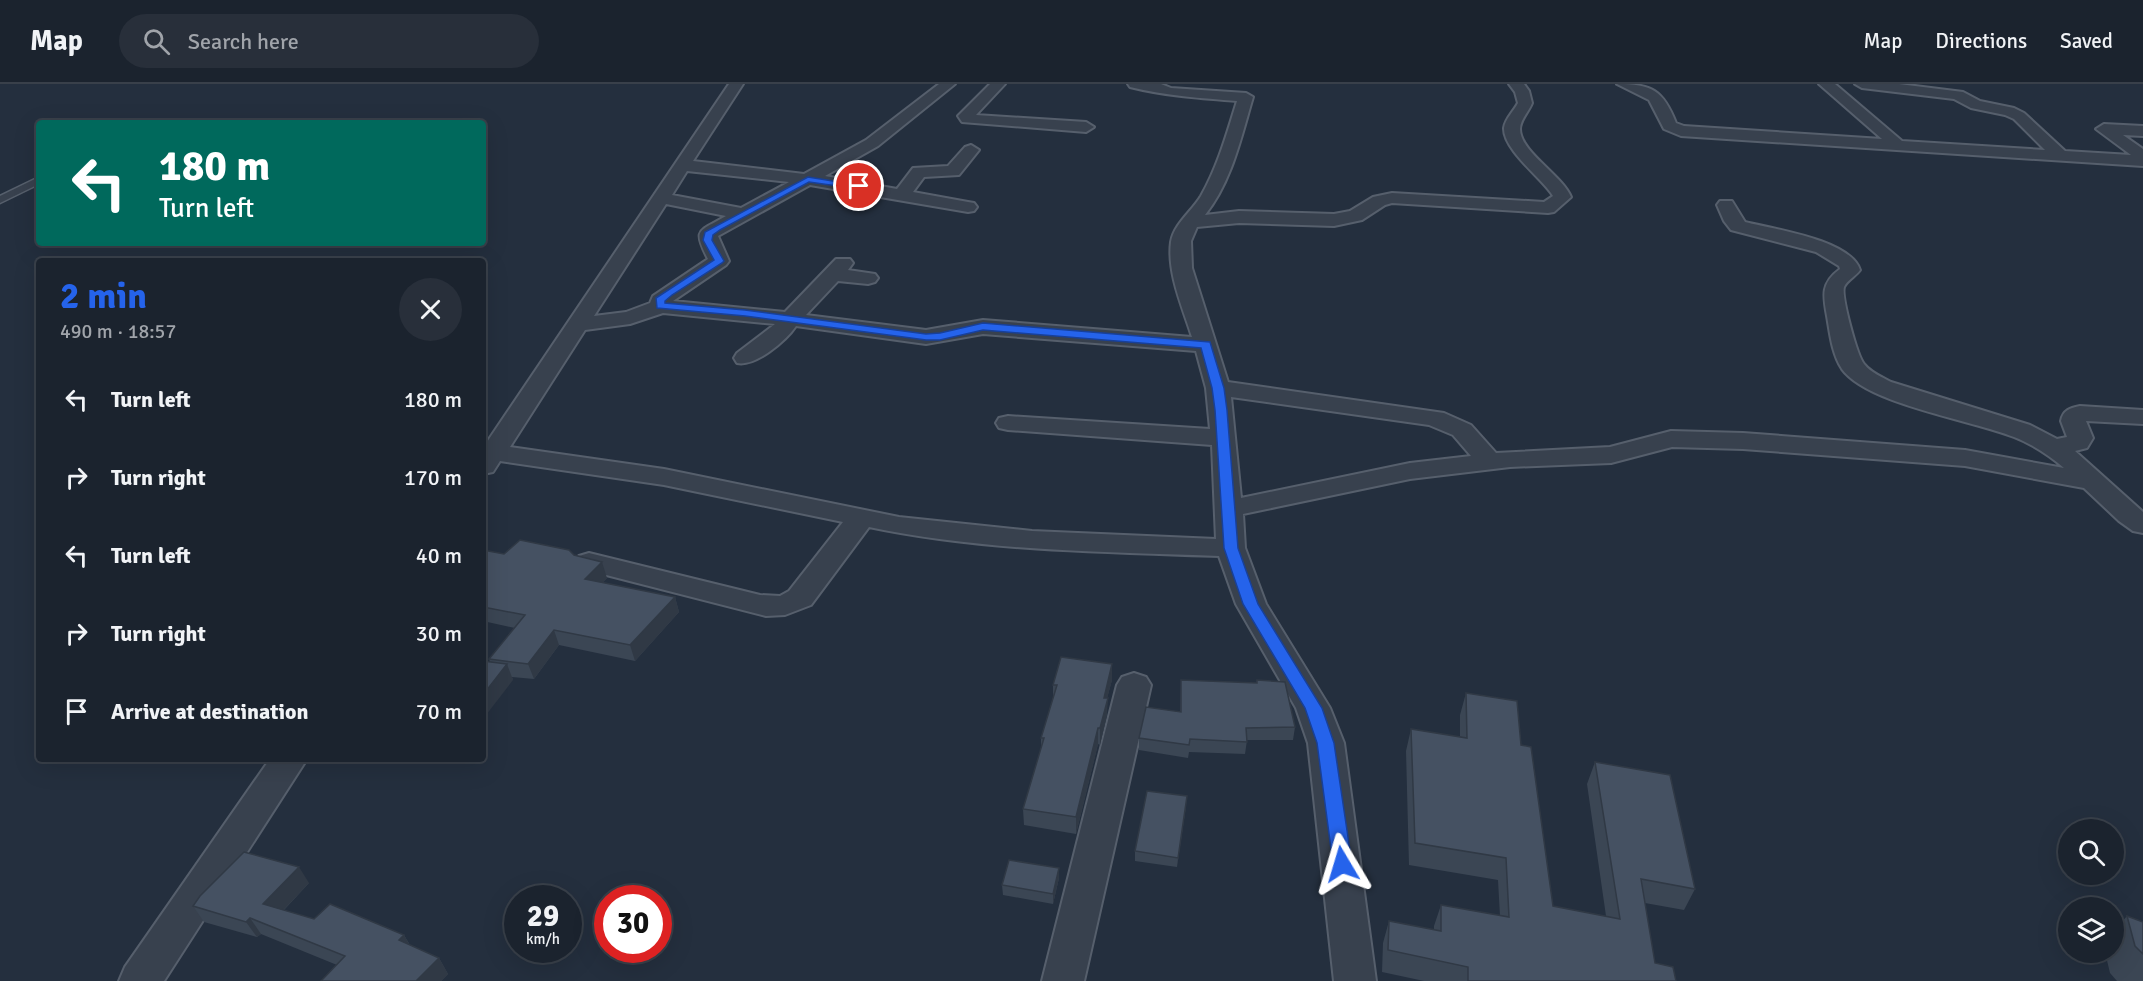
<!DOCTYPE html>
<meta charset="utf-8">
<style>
:root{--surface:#1b232e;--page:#282f3a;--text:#f1f3f6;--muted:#a0a4aa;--line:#39404a;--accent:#2563eb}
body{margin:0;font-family:Signika,sans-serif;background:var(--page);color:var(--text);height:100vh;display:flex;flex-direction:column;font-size:22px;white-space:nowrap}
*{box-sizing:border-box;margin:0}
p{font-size:20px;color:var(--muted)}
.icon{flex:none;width:33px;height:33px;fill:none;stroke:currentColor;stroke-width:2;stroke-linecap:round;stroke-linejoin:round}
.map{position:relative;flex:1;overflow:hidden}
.sheet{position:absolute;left:36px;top:174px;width:450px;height:504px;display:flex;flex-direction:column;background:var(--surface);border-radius:6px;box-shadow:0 6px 24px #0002,0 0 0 2px var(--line)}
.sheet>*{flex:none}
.guide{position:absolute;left:36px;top:36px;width:450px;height:126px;border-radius:6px;box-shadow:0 6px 24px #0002,0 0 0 2px var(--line);background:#00695c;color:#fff;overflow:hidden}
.controls{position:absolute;left:2058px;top:735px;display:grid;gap:12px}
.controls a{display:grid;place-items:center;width:66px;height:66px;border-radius:50%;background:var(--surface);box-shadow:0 6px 24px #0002,0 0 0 2px var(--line);font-size:30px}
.speed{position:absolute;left:504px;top:801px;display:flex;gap:12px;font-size:30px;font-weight:700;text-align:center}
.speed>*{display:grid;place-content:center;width:78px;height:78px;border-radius:50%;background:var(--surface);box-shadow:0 6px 24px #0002,0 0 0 2px var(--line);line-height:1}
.speed small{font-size:15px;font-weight:400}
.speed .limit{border:9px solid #d22;background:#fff;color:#111}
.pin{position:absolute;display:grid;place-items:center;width:51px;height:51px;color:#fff;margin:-26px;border:3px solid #fff;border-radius:50%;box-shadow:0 2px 6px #0007}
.me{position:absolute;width:66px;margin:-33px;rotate:353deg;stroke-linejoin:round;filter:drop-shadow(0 0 4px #0008)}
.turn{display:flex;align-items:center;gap:21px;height:126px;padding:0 24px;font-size:27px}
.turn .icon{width:78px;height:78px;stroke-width:2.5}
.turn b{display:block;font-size:42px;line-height:51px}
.round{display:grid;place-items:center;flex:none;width:63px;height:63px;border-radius:32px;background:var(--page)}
.headline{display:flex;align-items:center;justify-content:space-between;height:102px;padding:0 24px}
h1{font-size:36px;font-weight:700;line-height:45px;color:var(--accent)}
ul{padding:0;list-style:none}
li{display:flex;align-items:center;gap:18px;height:78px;padding:0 24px}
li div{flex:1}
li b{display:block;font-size:22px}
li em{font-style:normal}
header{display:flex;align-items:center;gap:36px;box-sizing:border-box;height:84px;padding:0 30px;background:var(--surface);border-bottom:2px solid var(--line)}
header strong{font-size:28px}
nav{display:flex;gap:33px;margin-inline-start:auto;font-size:21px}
.search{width:420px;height:54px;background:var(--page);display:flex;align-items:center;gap:15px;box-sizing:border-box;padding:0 21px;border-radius:33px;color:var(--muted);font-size:22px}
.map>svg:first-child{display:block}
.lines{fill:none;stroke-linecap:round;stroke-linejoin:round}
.lane-casing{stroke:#565f6c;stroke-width:3}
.street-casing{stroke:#565f6c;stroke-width:4}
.lane{fill:#38414e;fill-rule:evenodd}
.street{fill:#38414e;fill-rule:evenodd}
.wall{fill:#3b4654}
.shaded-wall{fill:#303945}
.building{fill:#455162;stroke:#303945;stroke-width:1.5}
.route{fill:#2563eb;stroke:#184099;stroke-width:1.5}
</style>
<header>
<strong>Map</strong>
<div class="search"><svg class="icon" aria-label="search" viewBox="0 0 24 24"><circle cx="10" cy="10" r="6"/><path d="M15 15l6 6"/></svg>Search here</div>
<nav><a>Map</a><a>Directions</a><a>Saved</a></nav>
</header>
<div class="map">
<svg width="2143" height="897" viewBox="0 0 2143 897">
<rect width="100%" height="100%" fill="#242f3e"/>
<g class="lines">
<g class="lane-casing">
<polygon id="lane" points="39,93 39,100 0,119 0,112"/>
</g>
<g class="street-casing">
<g id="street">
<path d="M 729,0 L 743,0 L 693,77 L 804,90 L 866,56 L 939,0 L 955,0 L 878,62 L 825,92 L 897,105 L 913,84 L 948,82 L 965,63 L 971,61 L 979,66 L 959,91 L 924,93 L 913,108 L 968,118 L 974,119 L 977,123 L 974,127 L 968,128 L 810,101 L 718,152 L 729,177 L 726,181 L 673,217 L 785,228 L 836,175 L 850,175 L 853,179 L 848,186 L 875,190 L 878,194 L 875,198 L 868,200 L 838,197 L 806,231 L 926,246 L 983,236 L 1192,253 C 1183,224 1167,189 1171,158 C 1174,140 1192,127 1201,112 C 1218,82 1227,49 1237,17 C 1201,14 1166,12 1130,3 L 1128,0 L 1161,0 L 1171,4 L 1246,9 L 1253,13 C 1241,53 1232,97 1205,131 L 1239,127 L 1334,130 L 1350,127 L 1373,113 L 1392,109 L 1544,118 L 1553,112 L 1551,109 C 1540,93 1503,65 1504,44 C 1505,35 1514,27 1518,19 L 1515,8 L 1509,0 L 1524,0 L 1529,7 L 1532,19 C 1529,27 1520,36 1520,45 C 1520,68 1562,91 1571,113 L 1554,128 L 1548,129 L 1392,119 L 1385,121 L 1362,136 L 1334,142 L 1239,139 L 1197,143 L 1191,157 L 1192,184 L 1228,298 L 1444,329 L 1471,341 L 1496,369 L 1610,363 L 1671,347 L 1743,349 L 1965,366 L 2064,384 C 2049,371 2032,360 2014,353 C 1972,336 1867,320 1842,285 C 1832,270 1830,249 1827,232 C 1823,211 1821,199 1840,185 L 1839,182 L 1816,168 L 1731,146 L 1724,137 L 1717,121 L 1720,117 L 1732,117 L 1745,138 C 1773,145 1851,156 1860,186 C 1856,192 1847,196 1844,203 C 1841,212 1857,272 1864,280 C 1871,289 1882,293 1891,298 L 2030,341 L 2057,355 L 2067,353 L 2061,337 C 2063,326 2070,324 2080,322 L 2143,326 L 2143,340 L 2086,337 L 2093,354 L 2087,364 L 2075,367 L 2143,428 L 2143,449 L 2133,447 L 2119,437 L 2084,404 L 1965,382 L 1743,365 L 1672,363 L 1611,379 L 1510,383 L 1410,395 L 1243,430 L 1245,464 L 1266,520 L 1330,624 L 1344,659 L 1376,897 L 1334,897 L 1308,659 L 1296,624 L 1236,520 L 1219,472 C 1102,468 984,467 869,443 L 811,521 L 785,531 L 766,532 L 579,484 L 574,478 L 579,472 L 589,469 L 760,511 L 780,512 L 789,507 L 843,438 L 664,401 L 500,377 L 493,388 L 483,390 L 483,364 ZM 687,87 L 789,98 L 741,124 L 672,111 ZM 666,120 L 726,132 C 699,148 692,144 708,175 L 653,212 L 650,219 L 626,228 L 594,232 ZM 663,229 L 775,240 L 737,269 L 734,274 L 737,279 C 755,283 786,257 796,242 L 926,260 L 983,250 L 1196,267 L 1206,304 L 1210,345 L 1008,332 L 999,334 L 996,339 L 999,344 L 1008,346 L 1212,361 L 1216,455 L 1032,447 L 899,433 L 664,385 L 510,363 L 585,246 L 630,240 ZM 1231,313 L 1429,341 L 1453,351 L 1471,372 L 1410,379 L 1241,414 Z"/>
<polygon points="990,0 1005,0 976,31 1086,38 1094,43 1086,48 962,38 958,32"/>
<path d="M 1617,0 C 1652,0 1663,6 1676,39 L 1684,42 L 1882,55 L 1819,0 L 1835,0 L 1902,57 L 2045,66 L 2014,35 L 2005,31 L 1971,24 L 1954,15 L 1862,4 L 1855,0 L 1899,0 L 1963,8 L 1980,17 L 2014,24 L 2024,29 L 2065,67 L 2131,71 L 2096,45 L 2104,40 L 2143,42 L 2143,52 L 2123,51 L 2143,65 L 2143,82 L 1681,52 L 1664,45 L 1649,16 Z"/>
<polygon points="1134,589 1146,593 1151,601 1084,897 1042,897 1117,601 1122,593"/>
<polygon points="270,675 307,675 164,897 119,897 125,883"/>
</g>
</g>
<use href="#lane" class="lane"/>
<use href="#street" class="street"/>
</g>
<g class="wall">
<polygon points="483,466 504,470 574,471 607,494 602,499 675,513 679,528 635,577 559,561 534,595 512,593 513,596 490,578 489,575 515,544 483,537"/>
<polygon points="1112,580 1112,596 1107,614 1107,630 1100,661 1098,660 1076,750 1024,741 1023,725 1041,664 1041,654 1053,614 1053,601"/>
<polygon points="1181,596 1256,599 1257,596 1295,643 1293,656 1247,656 1245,670 1189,668 1188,674 1139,666 1139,654 1180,628"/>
<polygon points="1466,609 1521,661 1553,822 1606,832 1587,700 1595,678 1695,805 1684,826 1645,819 1655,879 1676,897 1424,897 1382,888 1383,859 1389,837 1434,846 1434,842 1441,821 1500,832 1498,796 1409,781 1406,667 1411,645 1460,653 1460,631"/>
<polygon points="1186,722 1177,783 1135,777 1135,767"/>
<polygon points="1059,784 1059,794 1053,820 1003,811 1002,801"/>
<polygon points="309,799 284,826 314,835 404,851 410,861 439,874 448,890 441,897 321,897 337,881 261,850 257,853 204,838 193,822"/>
<polygon points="2127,832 2143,838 2143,897 2117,897 2110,889 2105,868 2114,868 2114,847"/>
</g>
<g class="shaded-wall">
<polygon points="602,478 607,494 590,511 585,495"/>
<polygon points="675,513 679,528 635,577 630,561"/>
<polygon points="554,546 559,561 534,595 528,580"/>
<polygon points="507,580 513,596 483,635 483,611"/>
<polygon points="1112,580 1112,596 1103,630 1104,614"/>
<polygon points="1108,614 1107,630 1100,661 1100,644"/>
<polygon points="1098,644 1098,660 1076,750 1076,733"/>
<polygon points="1187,712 1186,722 1177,783 1178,774"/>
<polygon points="299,783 309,799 274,836 263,820"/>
<polygon points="1059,784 1059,794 1053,820 1053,810"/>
<polygon points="250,834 261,850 257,853 246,838"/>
<polygon points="404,851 413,867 399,856"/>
<polygon points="439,874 448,890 441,897 416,897"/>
</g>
<g class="building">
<polygon points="520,456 569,466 574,471 602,478 585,495 675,513 630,561 554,546 528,580 489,575 525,531 483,523 483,466 504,470"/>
<polygon points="1061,573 1112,580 1104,614 1108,614 1100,644 1098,644 1076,733 1023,725 1044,654 1041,654 1057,601 1053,601"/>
<polygon points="483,577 507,580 483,611"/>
<polygon points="1181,596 1257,599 1257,596 1285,598 1295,643 1246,644 1247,658 1190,655 1189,661 1139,654 1146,623 1181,628"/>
<polygon points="1466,609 1517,617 1521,661 1531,663 1553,822 1620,835 1595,678 1670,691 1695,805 1641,795 1655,879 1673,883 1676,897 1468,897 1468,883 1388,866 1389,837 1441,847 1441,821 1509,833 1506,774 1415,759 1411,645 1467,654"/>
<polygon points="1147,707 1187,712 1178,774 1135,767"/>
<polygon points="244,768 299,783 263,820 314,835 330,820 404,851 399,856 439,874 416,897 321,897 345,872 250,834 246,838 193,822 200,812"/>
<polygon points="1009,776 1059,784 1053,810 1002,801"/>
<polygon points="2127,832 2143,838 2143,870 2135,862"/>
</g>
<polygon class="route" points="808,93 864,102 859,105 809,98 720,146 713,151 712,156 724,177 722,179 672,211 665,217 665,219 745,226 926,250 940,249 983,239 1210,258 1224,304 1227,326 1238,464 1258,520 1322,624 1334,659 1352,780 1349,785 1342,787 1336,785 1333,780 1317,659 1305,624 1243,520 1224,464 1215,326 1212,304 1201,264 983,246 940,256 926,256 745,232 657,224 656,214 714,176 703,156 705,148"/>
</svg>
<div class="controls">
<a><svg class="icon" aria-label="search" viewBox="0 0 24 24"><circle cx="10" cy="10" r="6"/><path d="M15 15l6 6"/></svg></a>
<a><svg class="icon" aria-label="layers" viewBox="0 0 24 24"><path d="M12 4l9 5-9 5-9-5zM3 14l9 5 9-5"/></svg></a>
</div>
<div class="speed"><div>29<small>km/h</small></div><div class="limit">30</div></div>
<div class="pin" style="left:859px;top:102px;background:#d93025"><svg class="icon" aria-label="arrive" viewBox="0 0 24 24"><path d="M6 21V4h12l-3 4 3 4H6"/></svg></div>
<svg class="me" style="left:1342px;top:780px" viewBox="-20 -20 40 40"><path d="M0-17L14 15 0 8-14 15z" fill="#2563eb" stroke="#fff" stroke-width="4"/></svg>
<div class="guide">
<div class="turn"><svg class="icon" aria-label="left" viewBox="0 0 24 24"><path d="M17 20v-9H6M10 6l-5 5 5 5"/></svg><div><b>180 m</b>Turn left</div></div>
</div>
<section class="sheet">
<div class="headline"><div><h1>2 min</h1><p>490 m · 18:57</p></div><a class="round"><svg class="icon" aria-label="close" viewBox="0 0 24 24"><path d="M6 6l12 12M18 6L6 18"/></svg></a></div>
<ul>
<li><svg class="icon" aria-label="left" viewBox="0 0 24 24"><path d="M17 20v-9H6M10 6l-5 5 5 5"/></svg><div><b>Turn left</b></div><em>180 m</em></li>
<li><svg class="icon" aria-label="right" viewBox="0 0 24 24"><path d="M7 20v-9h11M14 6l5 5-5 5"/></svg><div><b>Turn right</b></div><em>170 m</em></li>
<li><svg class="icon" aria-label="left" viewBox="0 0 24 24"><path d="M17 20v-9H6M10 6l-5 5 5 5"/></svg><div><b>Turn left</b></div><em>40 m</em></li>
<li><svg class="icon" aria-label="right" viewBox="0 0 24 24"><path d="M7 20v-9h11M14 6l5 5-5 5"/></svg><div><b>Turn right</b></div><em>30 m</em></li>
<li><svg class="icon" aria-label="arrive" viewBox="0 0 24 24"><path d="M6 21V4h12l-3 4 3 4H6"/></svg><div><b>Arrive at destination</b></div><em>70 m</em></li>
</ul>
</section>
</div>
